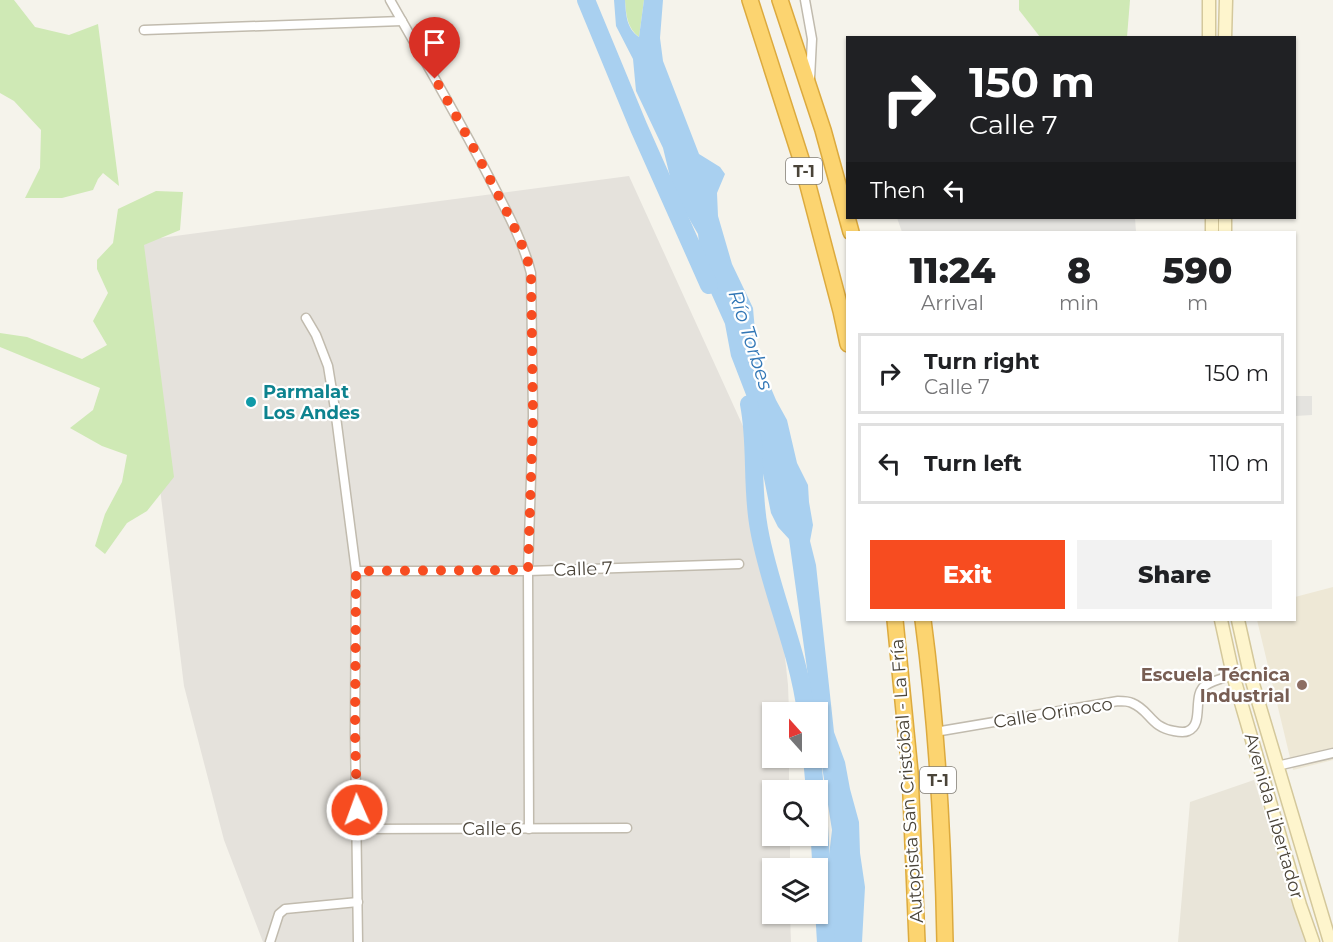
<!DOCTYPE html>
<meta charset="utf-8">
<style>
:root{--surface:#fff;--page:#f2f2f2;--text:#202124;--muted:#757577;--line:#e0e0e0;--accent:#f74c20}
body{margin:0;font-family:Montserrat,sans-serif;background:var(--page);color:var(--text);height:100vh;display:flex;flex-direction:column;font-size:22px;white-space:nowrap}
*{box-sizing:border-box;margin:0}
p{font-size:20px;color:var(--muted)}
.icon{flex:none;width:33px;height:33px;fill:none;stroke:currentColor;stroke-width:2;stroke-linecap:round;stroke-linejoin:round}
.map{position:relative;flex:1;overflow:hidden}
.details{position:absolute;left:846px;top:231px;width:450px;height:390px;display:flex;flex-direction:column;background:var(--surface);border-radius:0px;box-shadow:0 2px 4px #0004}
.details>*{flex:none}
.top-card{position:absolute;left:846px;top:36px;width:450px;height:183px;border-radius:0px;box-shadow:0 2px 4px #0004;background:#202124;color:#fff;overflow:hidden}
.needle{width:39px;rotate:339deg}
.fabs{position:absolute;left:762px;top:702px;display:grid;gap:12px}
.fabs a{display:grid;place-items:center;width:66px;height:66px;border-radius:0px;background:var(--surface);box-shadow:0 2px 4px #0004;font-size:30px}
.pin{position:absolute;display:grid;place-items:center;width:51px;height:51px;color:#fff;margin:-62px -26px;border-radius:50% 50% 50% 0;rotate:-45deg;box-shadow:0 0 6px #0007}
.pin .icon{rotate:45deg}
.me{position:absolute;width:66px;margin:-33px;rotate:358deg;stroke-linejoin:round;filter:drop-shadow(0 0 4px #0008)}
.turn{display:flex;align-items:center;gap:21px;height:126px;padding:0 24px;font-size:27px}
.turn .icon{width:78px;height:78px;stroke-width:2.5}
.turn b{display:block;font-size:42px;line-height:51px}
.then{display:flex;align-items:center;height:57px;padding:0 24px;background:#0003;gap:12px;font-size:22px}
.eta{display:flex;justify-content:space-evenly;align-items:center;height:102px;text-align:center}
.eta b{font-size:36px;font-weight:800;line-height:42px}
.action{display:flex;gap:12px;margin-top:auto;padding:12px 24px}
.action a{flex:1;height:69px;border-radius:0px;background:var(--accent);color:#fff;font-size:24px;font-weight:800;line-height:69px;text-align:center}
.action a+a{background:var(--page);color:var(--text)}
ul{padding:0;list-style:none}
li{display:flex;align-items:center;gap:18px;height:81px;margin:0 12px 9px;padding:0 12px;border:3px solid var(--line);border-radius:0px}
li div{flex:1}
li b{display:block;font-size:22px}
li em{font-style:normal}
.map>svg:first-child{display:block}
.residential{fill:#e9e5d9}
.industrial{fill:#e5e2dc}
.education{fill:#eee8d6}
.green{fill:#cfe9b5}
.parking{fill:#e4e3df}
.water{fill:#a9d0f0}
.lines{fill:none;stroke-linecap:round;stroke-linejoin:round}
.river{stroke:#a9d0f0;stroke-width:18}
.minor-casing{stroke:#c1bbae;stroke-width:11}
.secondary-casing{stroke:#d4c89b;stroke-width:15}
.motorway-casing{stroke:#dcaa3e;stroke-width:18}
.minor{stroke:#fff;stroke-width:8}
.secondary{stroke:#fef5cd;stroke-width:12}
.motorway{stroke:#fcd470;stroke-width:15}
.route{stroke:#f74c20;stroke-width:10;stroke-dasharray:0 18}
.culture-dot{fill:#0f9aa8;stroke:#fff;stroke-width:2}
.education-dot{fill:#8d6e63;stroke:#fff;stroke-width:2}
.labels{text-anchor:middle;dominant-baseline:central;stroke-width:4.5;stroke-linejoin:round;paint-order:stroke}
.shield{fill:#fff;stroke:#807c74;stroke-width:1.5}
.shield-label{font-size:16px;font-weight:bold;fill:#4a4439}
.culture-label{font-size:18px;font-weight:bold;fill:#0d838f;stroke:#fff;text-anchor:start}
.street-label{font-size:18px;fill:#4a4439;stroke:#fff}
.education-label{font-size:18px;font-weight:bold;fill:#785e54;stroke:#fff;text-anchor:end}
.water-label{font-size:20px;font-style:italic;fill:#3277b6;stroke:#fff}
</style>
<div class="map">
<svg width="1333" height="942" viewBox="0 0 1333 942">
<rect width="100%" height="100%" fill="#f5f3eb"/>
<polygon class="residential" points="1254,780 1306,942 1178,942 1190,802"/>
<polygon class="industrial" points="629,176 752,446 778,592 788,685 789,712 772,712 772,758 789,758 789,790 772,790 772,836 790,836 790,868 772,868 772,914 790,914 791,942 263,942 224,840 184,686 130,242"/>
<polygon class="education" points="1333,587 1333,760 1293,770 1257,620 1294,620 1295,597"/>
<g class="green">
<polygon points="0,0 14,0 35,27 69,35 98,24 119,186 103,173 98,179 93,190 62,198 25,198 40,168 41,130 14,101 0,93"/>
<path d="M 625,0 L 644,0 L 639,37 C 627,28 626,15 625,0 Z"/>
<polygon points="1019,0 1130,0 1127,37 1040,37 1019,10"/>
<polygon points="156,191 183,192 180,230 144,245 174,477 147,511 127,523 105,554 95,546 105,514 122,482 127,455 102,446 70,428 93,410 100,388 0,347 0,333 27,337 82,359 107,345 93,321 108,293 97,269 97,260 113,243 118,209"/>
</g>
<g class="parking">
<polygon points="897,218 1135,218 1136,232 902,232"/>
<polygon points="1295,396 1312,396 1312,415 1295,416"/>
</g>
<path class="water" d="M 614,0 L 625,0 C 626,14 626,28 639,37 L 644,0 L 663,0 L 660,38 L 663,61 L 699,154 L 720,167 L 725,174 L 717,193 L 718,216 L 732,264 L 753,308 L 757,355 L 776,400 L 787,420 L 797,463 L 808,485 L 809,502 L 813,525 L 810,541 L 816,565 L 834,732 L 845,762 L 850,789 L 859,822 L 860,853 L 865,887 L 862,942 L 833,942 L 826,882 L 832,830 L 818,741 L 818,712 L 813,712 L 789,539 L 778,527 L 771,513 L 748,400 L 731,356 L 725,324 L 703,275 L 698,234 L 674,193 L 663,148 L 636,91 L 633,59 L 616,26 Z"/>
<g class="lines">
<g class="river">
<polyline points="586,0 639,128 709,285"/>
<path d="M 749,404 C 757,445 751,487 759,529 C 770,591 798,649 806,712"/>
<polyline points="812,758 815,790"/>
<polyline points="818,810 826,942"/>
</g>
<g class="minor-casing">
<g id="minor">
<path d="M 390,0 C 424,60 459,119 491,181 C 506,210 523,241 531,273 L 533,416 L 528,571 L 529,829"/>
<polyline points="805,0 812,39 810,79"/>
<polyline points="144,30 402,21"/>
<polyline points="306,318 316,335 328,366 335,409 356,571 355,732 358,942"/>
<polyline points="356,571 528,571 739,564"/>
<path d="M 935,732 L 1118,701 C 1122,701 1128,701 1132,703 C 1150,710 1150,727 1174,731 C 1179,732 1184,733 1188,731 C 1205,724 1191,694 1206,685 C 1214,680 1225,678 1233,675"/>
<polyline points="1277,766 1333,753"/>
<polyline points="358,829 627,828"/>
<polyline points="270,942 279,914 285,909 358,902"/>
</g>
</g>
<g class="secondary-casing">
<g id="secondary">
<polyline points="1209,0 1209,38"/>
<polyline points="1225,38 1226,0"/>
<polyline points="1212,218 1212,232"/>
<polyline points="1225,232 1225,218"/>
<polyline points="1221,620 1233,675 1300,905 1313,942"/>
<polyline points="1238,620 1250,674 1330,942"/>
</g>
</g>
<g class="motorway-casing">
<g id="motorway">
<polyline points="750,0 801,159 841,311 848,344"/>
<polyline points="780,0 823,130 851,232"/>
<polyline points="895,620 910,772 917,942"/>
<path d="M 923,620 C 937,726 943,834 945,942"/>
</g>
</g>
<use href="#minor" class="minor"/>
<use href="#secondary" class="secondary"/>
<use href="#motorway" class="motorway"/>
</g>
<g class="lines">
<path class="route" d="M 357,810 L 355,732 L 356,571 L 528,570 L 533,416 L 531,273 C 524,244 509,216 495,189 C 476,152 456,115 435,79"/>
</g>
<circle class="culture-dot" cx="251" cy="402" r="6"/>
<circle class="education-dot" cx="1302" cy="685" r="6"/>
<g class="labels">
<g class="shield">
<rect x="786" y="158" width="36" height="26" rx="4.5"/>
<rect x="920" y="767" width="36" height="26" rx="4.5"/>
</g>
<g class="shield-label">
<text x="804" y="171">T-1</text>
<text x="938" y="780">T-1</text>
</g>
<g class="culture-label">
<text x="263" y="392">Parmalat<tspan x="263" dy="21">Los Andes</tspan></text>
</g>
<g class="street-label">
<text transform="translate(583 569) rotate(-2)">Calle 7</text>
<text transform="translate(1053 713) rotate(-9)">Calle Orinoco</text>
<text transform="translate(907 781) rotate(-94)">Autopista San Cristóbal - La Fría</text>
<text transform="translate(1274 816) rotate(74)">Avenida Libertador</text>
<text x="492" y="829">Calle 6</text>
</g>
<g class="education-label">
<text x="1290" y="675">Escuela Técnica<tspan x="1290" dy="21">Industrial</tspan></text>
</g>
<g class="water-label">
<text transform="translate(751 340) rotate(72)">Río Torbes</text>
</g>
</g>
</svg>
<div class="fabs">
<a><svg class="needle" viewBox="-14 -14 28 28"><path d="M0-13l5 13h-10z" fill="#e53935"/><path d="M0 13l5-13h-10z" fill="#757577"/></svg></a>
<a><svg class="icon" aria-label="search" viewBox="0 0 24 24"><circle cx="10" cy="10" r="6"/><path d="M15 15l6 6"/></svg></a>
<a><svg class="icon" aria-label="layers" viewBox="0 0 24 24"><path d="M12 4l9 5-9 5-9-5zM3 14l9 5 9-5"/></svg></a>
</div>
<div class="pin" style="left:435px;top:79px;background:#d93025"><svg class="icon" aria-label="arrive" viewBox="0 0 24 24"><path d="M6 21V4h12l-3 4 3 4H6"/></svg></div>
<svg class="me" style="left:357px;top:810px" viewBox="-20 -20 40 40"><circle r="17" fill="#f74c20" stroke="#fff" stroke-width="3"/><path d="M0-11L8 9 0 5-8 9z" fill="#fff"/></svg>
<div class="top-card">
<div class="turn"><svg class="icon" aria-label="right" viewBox="0 0 24 24"><path d="M7 20v-9h11M14 6l5 5-5 5"/></svg><div><b>150 m</b>Calle 7</div></div>
<div class="then">Then<svg class="icon" aria-label="left" viewBox="0 0 24 24"><path d="M17 20v-9H6M10 6l-5 5 5 5"/></svg></div>
</div>
<section class="details">
<div class="eta">
<div><b>11:24</b><p>Arrival</p></div>
<div><b>8</b><p>min</p></div>
<div><b>590</b><p>m</p></div>
</div>
<ul>
<li><svg class="icon" aria-label="right" viewBox="0 0 24 24"><path d="M7 20v-9h11M14 6l5 5-5 5"/></svg><div><b>Turn right</b><p>Calle 7</p></div><em>150 m</em></li>
<li><svg class="icon" aria-label="left" viewBox="0 0 24 24"><path d="M17 20v-9H6M10 6l-5 5 5 5"/></svg><div><b>Turn left</b></div><em>110 m</em></li>
</ul>
<div class="action"><a>Exit</a><a>Share</a></div>
</section>
</div>
